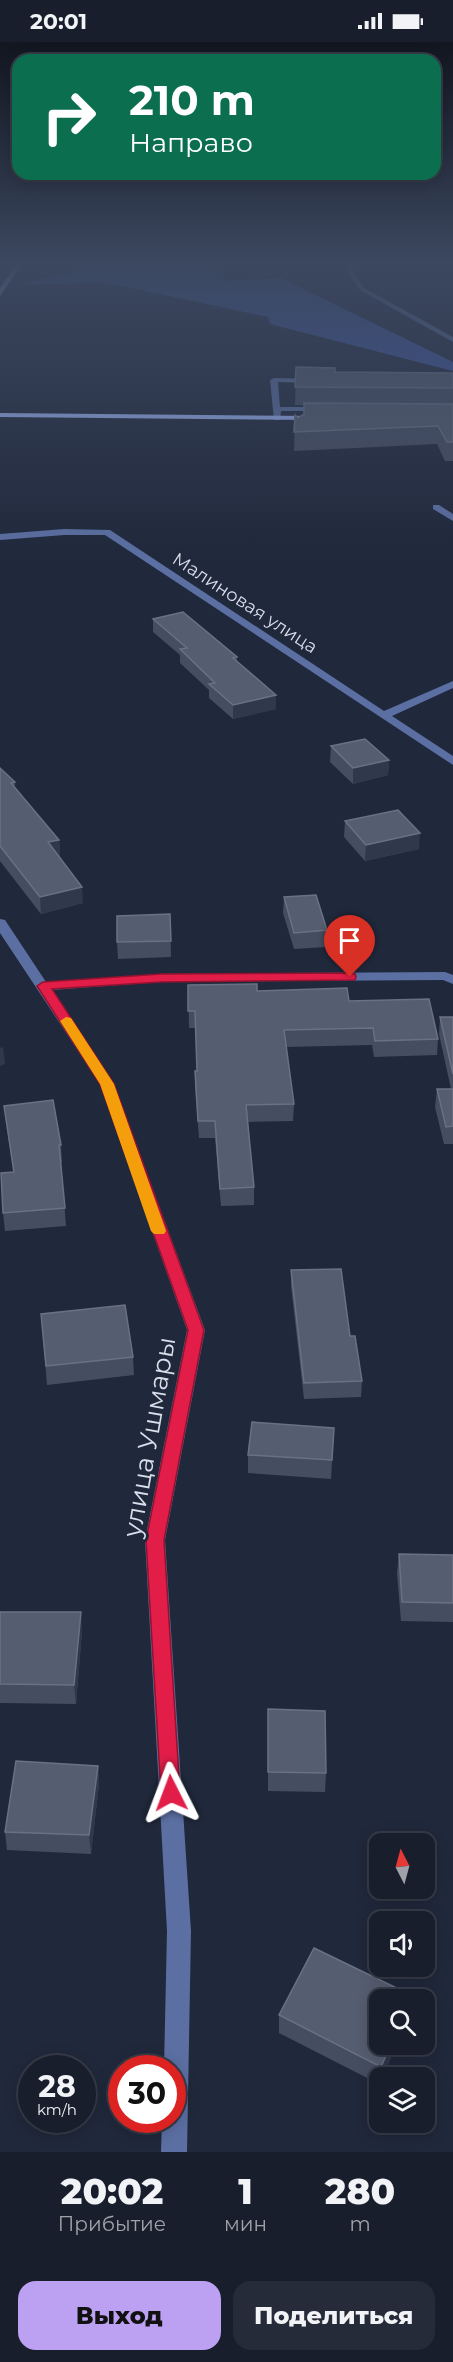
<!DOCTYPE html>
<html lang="ru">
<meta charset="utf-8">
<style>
:root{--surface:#181e2c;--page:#252b38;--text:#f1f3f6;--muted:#9fa2a9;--line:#363c48;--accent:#bca0f2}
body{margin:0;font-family:Montserrat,sans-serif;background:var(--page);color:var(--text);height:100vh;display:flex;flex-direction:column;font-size:22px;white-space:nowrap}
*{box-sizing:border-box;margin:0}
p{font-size:20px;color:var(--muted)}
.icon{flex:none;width:33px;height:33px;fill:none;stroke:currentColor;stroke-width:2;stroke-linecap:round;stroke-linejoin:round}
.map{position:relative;height:2110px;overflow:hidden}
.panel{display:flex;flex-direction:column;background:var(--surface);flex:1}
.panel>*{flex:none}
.hud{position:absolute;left:12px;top:12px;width:429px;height:126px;border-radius:18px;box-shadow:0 3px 15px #0003,0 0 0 2px var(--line);background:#0b6e4f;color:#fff;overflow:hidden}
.needle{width:39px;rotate:354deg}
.fabs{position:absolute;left:369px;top:1791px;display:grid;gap:12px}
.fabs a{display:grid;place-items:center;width:66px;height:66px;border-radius:12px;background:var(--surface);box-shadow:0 3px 15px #0003,0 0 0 2px var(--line);font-size:30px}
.speed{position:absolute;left:18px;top:2013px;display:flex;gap:12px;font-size:30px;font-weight:700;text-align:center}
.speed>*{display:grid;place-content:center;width:78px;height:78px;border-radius:50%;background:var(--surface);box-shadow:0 3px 15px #0003,0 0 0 2px var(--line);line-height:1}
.speed small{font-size:15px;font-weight:400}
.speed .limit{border:9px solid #d22;background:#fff;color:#111}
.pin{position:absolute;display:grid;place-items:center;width:51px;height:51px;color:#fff;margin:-62px -26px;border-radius:50% 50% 50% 0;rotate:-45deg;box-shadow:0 0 6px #0007}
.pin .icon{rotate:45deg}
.me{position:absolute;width:66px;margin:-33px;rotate:357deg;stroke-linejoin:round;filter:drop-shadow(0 0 4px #0008)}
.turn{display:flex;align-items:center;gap:21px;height:126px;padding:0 18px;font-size:27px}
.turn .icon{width:78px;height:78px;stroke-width:2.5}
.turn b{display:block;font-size:42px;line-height:51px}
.eta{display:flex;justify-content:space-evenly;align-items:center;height:102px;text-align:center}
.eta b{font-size:36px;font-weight:800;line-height:42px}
.action{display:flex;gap:12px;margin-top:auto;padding:12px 18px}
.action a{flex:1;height:69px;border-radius:18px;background:var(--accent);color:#111;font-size:24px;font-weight:800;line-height:69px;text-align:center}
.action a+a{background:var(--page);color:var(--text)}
.status{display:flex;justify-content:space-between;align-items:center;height:42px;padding:0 30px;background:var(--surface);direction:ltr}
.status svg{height:16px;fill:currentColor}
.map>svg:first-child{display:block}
.forest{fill:#3f58a6}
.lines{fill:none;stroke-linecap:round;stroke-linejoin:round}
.minor{fill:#5b6fa2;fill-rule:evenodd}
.major{fill:#9fb8f8;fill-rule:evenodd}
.wall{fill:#454d61}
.shaded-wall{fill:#30384c}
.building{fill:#555d70;stroke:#6a7183;stroke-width:1.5}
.route{fill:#e11d48;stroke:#92132f;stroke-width:1.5}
.slow{fill:#f59e0b}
.labels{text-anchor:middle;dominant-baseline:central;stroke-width:6;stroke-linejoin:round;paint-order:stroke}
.far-street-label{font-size:18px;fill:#d9deeb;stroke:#20283b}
.near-street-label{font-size:26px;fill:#d9deeb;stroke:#20283b}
</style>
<div class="status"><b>20:01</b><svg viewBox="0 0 49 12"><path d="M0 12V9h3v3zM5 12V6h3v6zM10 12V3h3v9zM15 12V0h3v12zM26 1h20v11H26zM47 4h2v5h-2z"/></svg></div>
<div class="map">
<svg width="453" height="2110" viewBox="0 0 453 2110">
<rect width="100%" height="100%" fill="#20283b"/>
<polygon class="forest" points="84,222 226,222 219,225 226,239 281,236 453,320 453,329 270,282 268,275 103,240 20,243 90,225"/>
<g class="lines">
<g class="minor">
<polygon points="346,222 352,222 354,231 364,246 453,295 453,300 360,248 348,231"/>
<polygon points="274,336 315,337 319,339 315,341 278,340 280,365 324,365 328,367 324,369 281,369 280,378 274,378 270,338"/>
<polygon points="433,463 439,463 453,472 453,479 433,467"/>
<polygon points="64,487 110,488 384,669 453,639 453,646 392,674 453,714 453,723 105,493 64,493 0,498 0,492"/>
<polygon points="0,877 5,878 46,940 161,932 445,930 453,933 453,942 443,938 161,940 51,948 114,1042 205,1288 165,1498 191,1889 187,2110 161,2110 162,2078 172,2078 172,2026 164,2026 167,1889 145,1498 187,1288 100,1042 0,891"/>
</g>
<g class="major">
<polygon points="16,222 22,222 0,254 0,246"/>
<polygon points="0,371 315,374 319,376 315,378 0,375"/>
</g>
</g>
<g class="wall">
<polygon points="296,325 335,330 453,331 453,419 445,419 437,402 294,409 295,373 298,376 304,372 304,363 295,363"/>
<polygon points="153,577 237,615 237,620 276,653 276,667 233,677 209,656 209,648 180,621 180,613 153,590"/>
<polygon points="331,704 389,718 388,733 353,742 330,720"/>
<polygon points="0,726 15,740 15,746 59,798 60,814 59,814 83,861 41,872 0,819"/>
<polygon points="345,779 419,807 365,819 344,795"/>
<polygon points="284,855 327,888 327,905 294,907 283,871"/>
<polygon points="170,872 171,915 118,917 117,900"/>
<polygon points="188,943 257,949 349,959 438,997 437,1013 374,1015 372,1003 286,1005 294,1062 293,1079 248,1080 254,1145 254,1163 221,1164 215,1096 199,1096 195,1046 195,1029 197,1029 195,986 189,986"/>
<polygon points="440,975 453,975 453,1102 444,1102 435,1065 437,1047 451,1047 439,992"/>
<polygon points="4,1064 61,1103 62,1120 61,1121 66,1184 5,1189 3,1171 13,1130"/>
<polygon points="291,1228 350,1294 362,1339 361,1355 304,1357 291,1244"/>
<polygon points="41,1272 133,1315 134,1333 47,1343"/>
<polygon points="334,1386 331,1437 248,1431 248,1413"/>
<polygon points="399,1512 453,1513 453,1580 401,1579 397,1531"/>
<polygon points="0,1570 82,1589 76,1662 0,1661"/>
<polygon points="268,1667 326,1731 325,1750 268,1749"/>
<polygon points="98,1724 99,1742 91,1812 7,1808 5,1790"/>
<polygon points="314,1906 413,1954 413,1958 380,1958 380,2002 397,2002 382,2036 380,2036 379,2042 279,1991 279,1973"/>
</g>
<g class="shaded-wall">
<polygon points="276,653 276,667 233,677 233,663"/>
<polygon points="389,718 388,733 353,742 353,726"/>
<polygon points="420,791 419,807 365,819 366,803"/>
<polygon points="59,798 60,814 49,816 48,800"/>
<polygon points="82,845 83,861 41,872 40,855"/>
<polygon points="3,1005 5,1022 0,1024 0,1006"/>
<polygon points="81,1570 82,1589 76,1662 74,1643"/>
<polygon points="98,1724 99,1742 91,1812 89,1793"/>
<polygon points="391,2002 397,2002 382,2036 380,2036 381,2025"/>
</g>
<g class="building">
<polygon points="296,325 335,326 335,330 453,331 453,346 295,345"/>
<polygon points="304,361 453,362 453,400 447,400 438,384 294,390 295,373 298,376 304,372"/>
<polygon points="183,570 237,615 233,616 276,653 233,663 209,642 215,641 180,607 187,606 153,577"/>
<polygon points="365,697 389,718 353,726 331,704"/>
<polygon points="0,726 15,740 11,741 59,798 48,800 82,845 40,855 0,804"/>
<polygon points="398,768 420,791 366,803 345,779"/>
<polygon points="316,853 327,888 294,891 284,855"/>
<polygon points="170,872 171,899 117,900 117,874"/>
<polygon points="257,942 257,949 347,946 349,959 429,957 438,997 375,999 373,986 284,988 294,1062 246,1063 254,1145 220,1147 215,1079 198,1079 195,1029 197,1029 195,969 188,969 188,943"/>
<polygon points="440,975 453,975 453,1032"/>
<polygon points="437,1047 453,1047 453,1084 446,1085"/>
<polygon points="53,1058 61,1103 59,1103 65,1166 3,1171 1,1131 14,1130 4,1064"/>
<polygon points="341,1227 350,1294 355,1294 362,1339 304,1341 291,1228"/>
<polygon points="125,1263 133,1315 46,1324 41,1272"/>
<polygon points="252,1380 334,1386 332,1418 248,1413"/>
<polygon points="399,1512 453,1513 453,1561 402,1560"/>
<polygon points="0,1570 81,1570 74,1643 0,1642"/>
<polygon points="268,1667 325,1669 326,1731 268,1730"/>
<polygon points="16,1719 98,1724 89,1793 5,1790"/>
<polygon points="314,1906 413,1954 412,1958 380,1958 380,2002 391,2002 381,2025 279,1973"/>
</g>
<linearGradient id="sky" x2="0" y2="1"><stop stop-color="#121620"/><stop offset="0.43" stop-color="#3c4860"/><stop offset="1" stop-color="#3c4860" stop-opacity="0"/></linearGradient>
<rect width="453" height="517" fill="url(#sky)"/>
<polygon class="route" points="350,931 355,932 356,935 355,938 161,940 52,947 114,1042 204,1288 164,1498 180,1751 178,1758 171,1760 164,1758 161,1751 146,1498 188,1288 100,1042 37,944 43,940 161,932"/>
<polygon class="slow" points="66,975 71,976 114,1042 166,1189 164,1192 154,1192 151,1189 100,1042 60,979"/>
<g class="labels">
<g class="far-street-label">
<text transform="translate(245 561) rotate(33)">Малиновая улица</text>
</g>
<g class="near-street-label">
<text transform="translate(149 1395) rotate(-80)">улица Ушмары</text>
</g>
</g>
</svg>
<div class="fabs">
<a><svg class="needle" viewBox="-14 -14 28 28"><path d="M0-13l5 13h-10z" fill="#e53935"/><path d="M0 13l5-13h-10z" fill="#9fa2a9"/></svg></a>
<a><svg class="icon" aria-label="sound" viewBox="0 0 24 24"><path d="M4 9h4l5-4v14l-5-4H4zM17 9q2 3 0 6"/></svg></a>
<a><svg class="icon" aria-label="search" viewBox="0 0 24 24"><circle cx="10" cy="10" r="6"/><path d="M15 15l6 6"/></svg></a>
<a><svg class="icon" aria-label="layers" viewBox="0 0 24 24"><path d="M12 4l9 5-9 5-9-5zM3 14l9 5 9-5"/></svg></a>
</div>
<div class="speed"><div>28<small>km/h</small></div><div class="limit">30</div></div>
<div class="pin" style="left:350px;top:935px;background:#d93025"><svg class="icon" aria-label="arrive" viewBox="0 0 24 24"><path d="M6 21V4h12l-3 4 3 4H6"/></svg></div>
<svg class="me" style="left:171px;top:1751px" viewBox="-20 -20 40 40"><path d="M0-17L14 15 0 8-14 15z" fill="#e11d48" stroke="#fff" stroke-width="4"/></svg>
<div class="hud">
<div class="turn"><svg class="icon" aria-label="right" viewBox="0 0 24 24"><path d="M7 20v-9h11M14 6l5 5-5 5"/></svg><div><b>210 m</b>Направо</div></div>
</div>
</div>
<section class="panel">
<div class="eta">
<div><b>20:02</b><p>Прибытие</p></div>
<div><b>1</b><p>мин</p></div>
<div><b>280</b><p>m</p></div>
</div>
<div class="action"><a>Выход</a><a>Поделиться</a></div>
</section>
